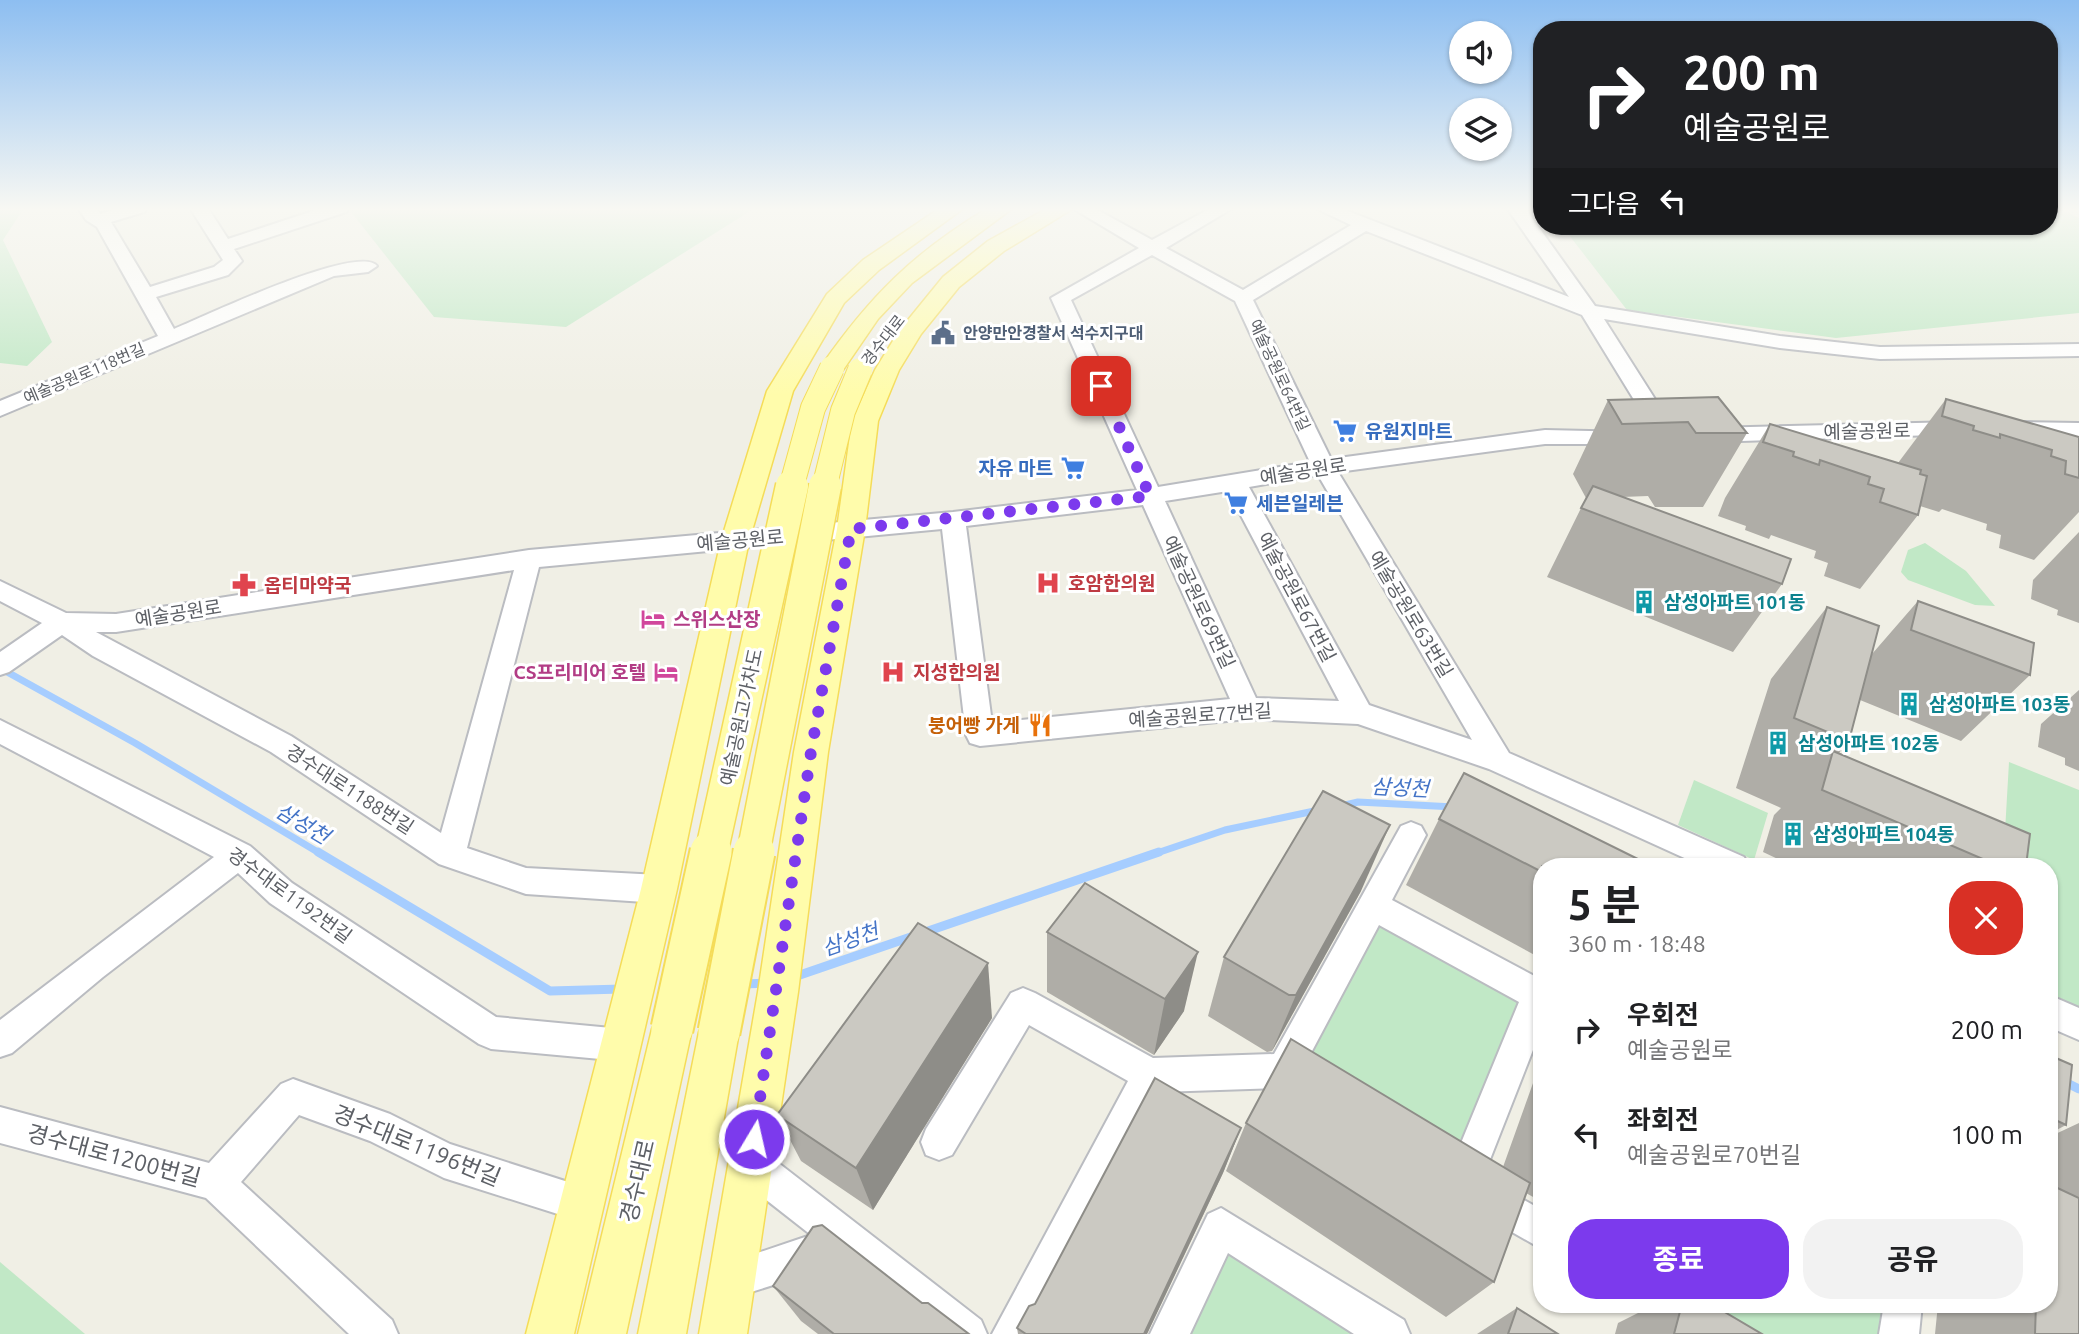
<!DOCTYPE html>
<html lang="ko">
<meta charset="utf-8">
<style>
:root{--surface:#fff;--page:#f2f2f2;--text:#202124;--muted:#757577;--accent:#7c3aed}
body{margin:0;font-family:Ubuntu,"Noto Sans KR",sans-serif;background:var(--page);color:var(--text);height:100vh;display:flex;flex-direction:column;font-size:26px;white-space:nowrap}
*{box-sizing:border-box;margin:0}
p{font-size:23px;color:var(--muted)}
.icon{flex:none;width:38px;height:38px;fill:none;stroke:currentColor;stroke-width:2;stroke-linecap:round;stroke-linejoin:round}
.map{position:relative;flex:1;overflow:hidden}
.side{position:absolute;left:1533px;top:858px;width:525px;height:455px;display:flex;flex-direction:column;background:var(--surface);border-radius:28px;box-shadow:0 2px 5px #0004}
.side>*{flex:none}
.banner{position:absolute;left:1533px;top:21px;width:525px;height:214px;border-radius:28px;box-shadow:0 2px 5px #0004;background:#202124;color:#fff;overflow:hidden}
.controls{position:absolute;left:1449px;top:21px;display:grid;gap:14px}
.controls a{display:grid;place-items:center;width:63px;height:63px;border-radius:50%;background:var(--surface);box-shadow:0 2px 5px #0004;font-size:35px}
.pin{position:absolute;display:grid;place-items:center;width:60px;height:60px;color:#fff;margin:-30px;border-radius:14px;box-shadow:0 4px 10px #0006}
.me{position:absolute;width:77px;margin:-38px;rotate:9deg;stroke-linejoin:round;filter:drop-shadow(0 0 5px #0008)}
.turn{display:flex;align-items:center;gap:24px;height:147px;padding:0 35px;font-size:32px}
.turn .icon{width:91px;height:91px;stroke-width:2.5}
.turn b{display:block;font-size:49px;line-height:60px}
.then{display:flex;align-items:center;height:66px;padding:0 35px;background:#0003;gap:14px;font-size:26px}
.round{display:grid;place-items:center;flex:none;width:74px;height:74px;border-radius:28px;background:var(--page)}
.summary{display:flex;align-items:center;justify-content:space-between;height:119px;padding:0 35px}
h1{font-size:42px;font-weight:700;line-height:52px}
.primary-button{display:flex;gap:14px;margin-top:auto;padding:14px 35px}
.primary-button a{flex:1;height:80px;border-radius:28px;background:var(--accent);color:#fff;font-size:28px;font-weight:700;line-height:80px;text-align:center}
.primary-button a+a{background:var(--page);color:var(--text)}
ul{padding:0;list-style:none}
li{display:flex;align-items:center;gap:21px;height:105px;padding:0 35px}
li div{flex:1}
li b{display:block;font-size:26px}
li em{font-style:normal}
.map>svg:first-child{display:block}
.green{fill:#c1e8c6}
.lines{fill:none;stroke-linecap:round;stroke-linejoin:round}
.stream-far1{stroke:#a6cdff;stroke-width:7}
.stream{stroke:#a6cdff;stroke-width:9}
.minor-casing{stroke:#babcc1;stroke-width:4}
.major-casing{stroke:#f5dc58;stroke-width:3}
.minor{fill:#fff;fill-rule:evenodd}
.major{fill:#fffcab;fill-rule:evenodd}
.major-bridge-far2-casing{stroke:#f5dc58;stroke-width:26;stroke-linecap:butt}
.major-bridge-far1-casing{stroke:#f5dc58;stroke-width:35;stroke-linecap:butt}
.major-bridge-casing{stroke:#f5dc58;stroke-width:45;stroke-linecap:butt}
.major-bridge-far2{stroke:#fffcab;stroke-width:24}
.major-bridge-far1{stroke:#fffcab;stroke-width:32}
.major-bridge{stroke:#fffcab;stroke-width:41}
.wall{fill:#afada7}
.shaded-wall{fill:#8e8d88}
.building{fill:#cbc9c2;stroke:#8e8d88;stroke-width:2}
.route{stroke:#7c3aed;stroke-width:12;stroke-dasharray:0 21.6}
.labels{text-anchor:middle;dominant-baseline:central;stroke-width:6;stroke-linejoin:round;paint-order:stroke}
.far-service-label{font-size:16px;font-weight:bold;fill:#4e5e75;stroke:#fff;text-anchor:start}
.far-street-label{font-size:16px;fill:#5d6066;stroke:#fff}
.shop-label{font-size:19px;font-weight:bold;fill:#366cbe;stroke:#fff;text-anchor:start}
.street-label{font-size:19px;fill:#5d6066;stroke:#fff}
.health-label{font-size:19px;font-weight:bold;fill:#be3a42;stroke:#fff;text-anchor:start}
.culture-label{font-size:19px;font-weight:bold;fill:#0d838f;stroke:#fff;text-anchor:start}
.hotel-label{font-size:19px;font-weight:bold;fill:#b23c85;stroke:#fff;text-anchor:start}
.food-label{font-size:19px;font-weight:bold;fill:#c56008;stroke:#fff;text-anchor:end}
.water-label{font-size:21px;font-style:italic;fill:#4474c7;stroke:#fff}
.near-street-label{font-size:23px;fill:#5d6066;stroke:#fff}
</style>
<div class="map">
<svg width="2079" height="1334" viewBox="0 0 2079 1334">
<rect width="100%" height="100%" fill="#f0efe5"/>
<g class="green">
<polygon points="0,208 24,208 3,240 52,342 27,366 0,363"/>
<polygon points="348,208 755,208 566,327 434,317"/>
<polygon points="2049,208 2058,208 2079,218 2079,313 1836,338 1627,310 1562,226 2049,226"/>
<polygon points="1925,543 1966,571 1995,606 1975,605 1908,580 1901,572 1908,550"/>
<polygon points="2009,762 2079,790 2079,1007 2049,993 2049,866 2003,866"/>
<polygon points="1694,780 1768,813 1754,860 1678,825"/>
<polygon points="1371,905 1538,995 1463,1182 1283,1071"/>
<polygon points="1221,1227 1390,1334 1170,1334"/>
<polygon points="0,1262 85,1334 0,1334"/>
<polygon points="1660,1304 1903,1304 1899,1334 1709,1334"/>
</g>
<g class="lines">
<g class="stream-far1">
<polyline points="0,668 135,743 321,854"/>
<polyline points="1341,806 1358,802 1454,807"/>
<polyline points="1154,854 1225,830 1319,810"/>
</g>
<g class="stream">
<polyline points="318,852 550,991 622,989"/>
<polyline points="794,977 1159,852"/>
<polyline points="742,984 769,983"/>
<polyline points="2049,1074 2079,1089"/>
</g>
<g class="minor-casing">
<g id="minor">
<path d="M 78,208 L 96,208 L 100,214 L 119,208 L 147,208 L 144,212 L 111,222 L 150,287 L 214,267 L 223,260 L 190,208 L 208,208 L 228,239 L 322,208 L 349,208 L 346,212 L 234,249 L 242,261 L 228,275 L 156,297 L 174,329 C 203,317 358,243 377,266 L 368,272 L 334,276 L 0,416 L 0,401 L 158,336 L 97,227 L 86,220 Z"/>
<path d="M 1072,208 L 1094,208 L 1152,240 L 1211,208 L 1233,208 L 1166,248 L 1243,290 L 1351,225 L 1315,208 L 1340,208 L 1569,297 L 1507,208 L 1525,208 L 1595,306 L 1780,336 L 1880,347 L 2079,344 L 2079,356 L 1880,359 L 1780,348 L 1604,319 L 1674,429 L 1663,436 L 1655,434 L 1582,315 L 1366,231 L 1253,300 L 1331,459 L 1545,430 L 1634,432 L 1637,437 L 1634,442 L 1626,444 L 1545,444 L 1338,472 L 1509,753 L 1744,857 L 1748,866 L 1702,866 L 1489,769 L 1358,724 L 1247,719 L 980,746 L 970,743 L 966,735 L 942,529 L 539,567 L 467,848 L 526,868 L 659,875 L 670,879 L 674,889 L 670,899 L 659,903 L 526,894 L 439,864 L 271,752 L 93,656 L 62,635 L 9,672 L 0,675 L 0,652 L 42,623 L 0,601 L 0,581 L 66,613 L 116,614 L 529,550 L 953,512 L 1137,490 L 1051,298 L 1139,248 ZM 1152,255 L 1235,301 L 1310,462 L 1158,487 L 1071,300 ZM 1318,475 L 1472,740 L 1369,705 L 1249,487 ZM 1228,491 L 1339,701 L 1256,698 L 1165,501 ZM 1143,505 L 1230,699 L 992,723 L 966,526 ZM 514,570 L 441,833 L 291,736 L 96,632 L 116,632 Z"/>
<polygon points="1958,422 1966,424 1969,429 1966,434 1710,442 1699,435 1710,428"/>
<polygon points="2018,422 2079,423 2079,437 2010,434 2007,429 2010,424"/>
<polygon points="0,720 250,846 292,883 496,1017 622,1029 634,1033 639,1045 634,1057 622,1061 491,1049 479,1044 270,903 238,873 103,977 12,1053 0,1057 0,1020 214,857 0,744"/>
<polygon points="1411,822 1421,826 1426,835 1392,900 1542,980 1542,1027 1480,1185 1490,1181 1542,1210 1542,1249 1477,1212 1473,1196 1463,1200 1450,1195 1445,1182 1519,1002 1379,925 1295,1083 1283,1088 1160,1092 1033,1334 992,1334 1128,1081 1029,1025 952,1155 939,1160 926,1155 921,1142 926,1129 1011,993 1023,988 1035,993 1153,1058 1274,1054 1401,826"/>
<polygon points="2049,995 2079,1008 2079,1040 2049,1027"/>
<polygon points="293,1079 390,1114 450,1144 596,1191 601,1204 596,1217 583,1222 444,1178 370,1141 299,1115 241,1182 392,1320 398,1334 349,1334 206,1198 0,1143 0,1107 209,1163 281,1084"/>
<polygon points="750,1146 763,1151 981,1320 987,1334 936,1334 840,1258 837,1263 824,1269 732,1298 719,1292 713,1279 719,1266 811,1235 737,1177 732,1164 737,1151"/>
<polygon points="1221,1208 1404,1320 1410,1334 1354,1334 1228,1253 1190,1334 1150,1334 1208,1214"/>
<polygon points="1884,1304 1922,1304 1919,1334 1879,1334"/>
</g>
</g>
<g class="major-casing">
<g id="major">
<polygon points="940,208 964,208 879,270 844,303 793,391 749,541 677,889 574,1334 526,1334 641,889 721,541 767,391 827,294 863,260"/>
<path d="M 988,208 L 1013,208 L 912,283 L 878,319 L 841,373 L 823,373 L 820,368 C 869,297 913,253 988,208 Z"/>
<polygon points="1048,208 1074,208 1004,251 959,287 921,334 899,370 878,421 865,529 828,752 798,992 747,1334 699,1334 758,992 794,752 837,529 852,421 875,370 899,331 943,277 988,241"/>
<polygon points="672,1010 686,1015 692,1029 626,1334 578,1334 652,1029 658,1015"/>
<polygon points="719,1013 733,1018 739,1032 686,1334 638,1334 699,1032 705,1018"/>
</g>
</g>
<use href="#minor" class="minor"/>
<use href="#major" class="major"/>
<g class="major-bridge-far2-casing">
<g id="major-bridge-far2">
<polyline points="791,488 813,408 832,368"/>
<polyline points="824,488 843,411 860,370"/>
</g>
</g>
<g class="major-bridge-far1-casing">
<g id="major-bridge-far1">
<polyline points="711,854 792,486"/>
<polyline points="753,854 825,486"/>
</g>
</g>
<g class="major-bridge-casing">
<g id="major-bridge">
<polyline points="672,1029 711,852"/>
<polyline points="719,1032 754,852"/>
</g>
</g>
<use href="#major-bridge-far2" class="major-bridge-far2"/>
<use href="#major-bridge-far1" class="major-bridge-far1"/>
<use href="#major-bridge" class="major-bridge"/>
</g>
<g class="wall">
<polygon points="1946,399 2079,437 2079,512 2034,560 1999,548 2001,535 1986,530 1987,524 1942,509 1939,512 1920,506 1918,515 1860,589 1824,576 1828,563 1814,558 1816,551 1771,535 1769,539 1745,530 1746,526 1718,516 1725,498 1770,424 1898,463"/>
<polygon points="1608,400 1747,433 1703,507 1655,507 1648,496 1622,497 1782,584 1733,652 1547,577 1586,498 1573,474"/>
<polygon points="2079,532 2079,623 2057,615 2058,610 2031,599 2033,580"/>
<polygon points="1918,601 2030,675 1961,741 1860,700 1849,741 1839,753 2026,866 1793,866 1763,852 1774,815 1781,808 1736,788 1771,679 1827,607 1872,654"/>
<polygon points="2079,690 2079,771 2065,765 2065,758 2038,747 2041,724"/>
<polygon points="1439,819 1542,866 1542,959 1406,885"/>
<polygon points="1085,883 1184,1011 1154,1055 1047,992 1047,932"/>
<polygon points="1361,891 1272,1051 1267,1052 1208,1016 1224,957"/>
<polygon points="992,1018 873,1210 801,1161 777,1115"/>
<polygon points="2049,1055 2066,1125 2049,1134"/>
<polygon points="1542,1058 1542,1202 1526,1193 1494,1282 1446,1317 1226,1171 1246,1123 1503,1167"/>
<polygon points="2079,1123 2079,1334 1935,1334 1938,1304 2049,1304 2049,1137"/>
<polygon points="1241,1128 1223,1173 1147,1334 1018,1334 1017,1328 1035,1304"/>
<polygon points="773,1286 922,1303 969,1334 818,1334 801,1321"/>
<polygon points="1656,1304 1711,1304 1762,1334 1615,1334 1618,1323"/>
<polygon points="1517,1308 1558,1334 1477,1334"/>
</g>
<g class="shaded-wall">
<polygon points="1390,825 1361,891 1272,1051 1296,995"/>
<polygon points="1198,952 1184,1011 1154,1055 1165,999"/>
<polygon points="988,963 992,1018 873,1210 856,1168"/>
<polygon points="1241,1128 1223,1173 1147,1334 1144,1334"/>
</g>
<g class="building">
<polygon points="1718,397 1747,433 1696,433 1688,422 1622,424 1608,400"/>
<polygon points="1946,399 2079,437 2079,478 2065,474 2066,461 2051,456 2052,450 2000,434 2000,438 1973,430 1974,426 1942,416"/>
<polygon points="1770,424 1921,470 1920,474 1927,476 1918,515 1880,502 1884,489 1868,484 1870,477 1820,460 1819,465 1793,456 1794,452 1763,442"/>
<polygon points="1593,486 1791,559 1782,584 1581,508"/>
<polygon points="1918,601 2034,643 2030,675 1911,630"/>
<polygon points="1827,607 1879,626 1849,741 1794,718"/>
<polygon points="1833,751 2030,834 2026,866 1999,866 1822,790"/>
<polygon points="1464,773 1652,866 1542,866 1542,872 1439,819"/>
<polygon points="1323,791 1390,825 1296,995 1289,995 1224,957"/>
<polygon points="1085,883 1198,952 1165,999 1047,932"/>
<polygon points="918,923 988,963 856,1168 777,1115"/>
<polygon points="1291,1039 1530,1183 1494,1282 1246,1123"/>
<polygon points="2049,1055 2072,1065 2066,1125 2049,1117"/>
<polygon points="1155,1078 1241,1128 1144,1334 1026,1334 1017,1328 1029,1306 1035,1304"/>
<polygon points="2049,1184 2079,1198 2079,1334 2035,1334 2036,1304 2049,1304"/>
<polygon points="822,1225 922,1303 928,1303 969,1334 834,1334 773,1286 813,1227"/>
<polygon points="1682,1304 1711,1304 1762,1334 1674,1334"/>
<polygon points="1517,1308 1558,1334 1508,1334"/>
</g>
<linearGradient id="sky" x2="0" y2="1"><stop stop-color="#8dbef1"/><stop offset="0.53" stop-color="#f8f8f3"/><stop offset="1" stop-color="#f8f8f3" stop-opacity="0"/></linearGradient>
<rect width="2079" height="395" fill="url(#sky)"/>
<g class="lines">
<polyline class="route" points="754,1139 811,752 851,529 1150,496 1101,386"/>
</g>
<defs>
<g id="civic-bare" transform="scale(1.89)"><path d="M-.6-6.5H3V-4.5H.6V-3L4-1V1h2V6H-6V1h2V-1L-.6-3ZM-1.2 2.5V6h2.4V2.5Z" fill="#5c6f8a" stroke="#fff" stroke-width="2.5" paint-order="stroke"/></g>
<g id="supermarket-bare" transform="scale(1.89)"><path d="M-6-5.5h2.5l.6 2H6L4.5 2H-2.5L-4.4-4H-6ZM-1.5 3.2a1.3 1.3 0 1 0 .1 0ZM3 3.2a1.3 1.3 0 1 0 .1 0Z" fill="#3f7fe0" stroke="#fff" stroke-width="2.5" paint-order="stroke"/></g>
<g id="hospital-bare" transform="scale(1.89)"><path d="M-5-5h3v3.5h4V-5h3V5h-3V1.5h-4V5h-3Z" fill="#e0444e" stroke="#fff" stroke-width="2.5" paint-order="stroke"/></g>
<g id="pharmacy-bare" transform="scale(1.89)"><path d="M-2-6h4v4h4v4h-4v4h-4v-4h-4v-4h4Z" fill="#e0444e" stroke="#fff" stroke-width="2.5" paint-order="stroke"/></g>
<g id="building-bare" transform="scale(1.89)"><path d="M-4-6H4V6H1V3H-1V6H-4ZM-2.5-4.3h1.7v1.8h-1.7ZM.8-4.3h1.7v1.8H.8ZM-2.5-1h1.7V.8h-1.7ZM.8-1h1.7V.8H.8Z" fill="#0f9aa8" stroke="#fff" stroke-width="2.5" paint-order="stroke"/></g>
<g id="hotel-bare" transform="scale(1.89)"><path d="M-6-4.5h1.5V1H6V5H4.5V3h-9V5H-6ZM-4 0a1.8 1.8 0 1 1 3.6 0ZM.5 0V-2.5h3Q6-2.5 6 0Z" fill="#d1479c" stroke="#fff" stroke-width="2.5" paint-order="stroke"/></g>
<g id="restaurant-bare" transform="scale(1.89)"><path d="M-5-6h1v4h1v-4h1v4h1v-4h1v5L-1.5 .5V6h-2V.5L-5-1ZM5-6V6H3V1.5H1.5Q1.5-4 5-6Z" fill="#e8710a" stroke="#fff" stroke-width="2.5" paint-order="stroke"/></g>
</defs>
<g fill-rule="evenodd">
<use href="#civic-bare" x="943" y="333"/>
<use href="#supermarket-bare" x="1345" y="431"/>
<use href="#supermarket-bare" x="1073" y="468"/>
<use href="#supermarket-bare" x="1236" y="503"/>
<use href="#hospital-bare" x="1048" y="583"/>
<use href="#pharmacy-bare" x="244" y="585"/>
<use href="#building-bare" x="1644" y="602"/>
<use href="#hotel-bare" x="653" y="619"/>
<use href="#hotel-bare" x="666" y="672"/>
<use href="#hospital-bare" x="893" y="672"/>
<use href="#building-bare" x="1909" y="704"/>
<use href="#restaurant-bare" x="1040" y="725"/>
<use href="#building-bare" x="1778" y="743"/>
<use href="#building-bare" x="1793" y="834"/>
</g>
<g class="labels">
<g class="far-service-label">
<text x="963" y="333">안양만안경찰서 석수지구대</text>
</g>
<g class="far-street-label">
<text transform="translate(883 340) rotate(-52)">경수대로</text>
<text transform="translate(84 373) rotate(-23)">예술공원로118번길</text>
<text transform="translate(1280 375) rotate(65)">예술공원로64번길</text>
</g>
<g class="shop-label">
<text x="1365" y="431">유원지마트</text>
<text x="1053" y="468" text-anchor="end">자유 마트</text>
<text x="1256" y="503">세븐일레븐</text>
</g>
<g class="street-label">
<text transform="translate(1867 431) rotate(-1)">예술공원로</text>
<text transform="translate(1303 471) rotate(-9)">예술공원로</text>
<text transform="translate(740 540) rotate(-5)">예술공원로</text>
<text transform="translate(1297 597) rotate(62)">예술공원로67번길</text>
<text transform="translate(1199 602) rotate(65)">예술공원로69번길</text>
<text transform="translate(178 613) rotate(-9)">예술공원로</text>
<text transform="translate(1411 614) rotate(59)">예술공원로63번길</text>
<text transform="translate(1200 715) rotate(-4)">예술공원로77번길</text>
<text transform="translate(741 717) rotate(-78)">예술공원고가차도</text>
<text transform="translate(350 789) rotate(33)">경수대로1188번길</text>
<text transform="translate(290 895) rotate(36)">경수대로1192번길</text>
</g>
<g class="health-label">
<text x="1068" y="583">호암한의원</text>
<text x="264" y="585">옵티마약국</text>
<text x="913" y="672">지성한의원</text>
</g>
<g class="culture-label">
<text x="1664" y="602">삼성아파트 101동</text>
<text x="1929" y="704">삼성아파트 103동</text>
<text x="1798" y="743">삼성아파트 102동</text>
<text x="1813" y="834">삼성아파트 104동</text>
</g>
<g class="hotel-label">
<text x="673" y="619">스위스산장</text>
<text x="646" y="672" text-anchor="end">CS프리미어 호텔</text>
</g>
<g class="food-label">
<text x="1020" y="725">붕어빵 가게</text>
</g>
<g class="water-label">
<text transform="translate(1400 787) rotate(3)">삼성천</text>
<text transform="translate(303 823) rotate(31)">삼성천</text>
<text transform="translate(850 939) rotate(-19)">삼성천</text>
</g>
<g class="near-street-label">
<text transform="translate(417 1145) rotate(22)">경수대로1196번길</text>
<text transform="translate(114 1155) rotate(15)">경수대로1200번길</text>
<text transform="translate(637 1181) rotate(-77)">경수대로</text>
</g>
</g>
</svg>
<div class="controls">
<a><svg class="icon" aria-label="sound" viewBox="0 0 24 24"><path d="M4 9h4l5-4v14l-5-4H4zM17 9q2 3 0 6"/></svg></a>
<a><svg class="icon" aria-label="layers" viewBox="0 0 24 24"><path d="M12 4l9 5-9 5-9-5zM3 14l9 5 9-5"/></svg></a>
</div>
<div class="pin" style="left:1101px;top:386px;background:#d93025"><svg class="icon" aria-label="arrive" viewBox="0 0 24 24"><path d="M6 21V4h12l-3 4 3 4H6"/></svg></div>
<svg class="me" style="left:754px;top:1139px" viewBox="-20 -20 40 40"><circle r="17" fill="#7c3aed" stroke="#fff" stroke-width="3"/><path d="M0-11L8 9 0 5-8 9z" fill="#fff"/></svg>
<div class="banner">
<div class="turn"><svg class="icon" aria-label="right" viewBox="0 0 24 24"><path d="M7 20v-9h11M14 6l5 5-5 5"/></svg><div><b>200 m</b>예술공원로</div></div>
<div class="then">그다음<svg class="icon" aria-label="left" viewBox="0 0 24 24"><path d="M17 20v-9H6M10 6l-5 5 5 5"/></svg></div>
</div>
<section class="side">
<div class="summary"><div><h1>5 분</h1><p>360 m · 18:48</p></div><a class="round" style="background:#d93025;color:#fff"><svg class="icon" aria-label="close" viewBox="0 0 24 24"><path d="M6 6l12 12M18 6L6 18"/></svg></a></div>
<ul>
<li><svg class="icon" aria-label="right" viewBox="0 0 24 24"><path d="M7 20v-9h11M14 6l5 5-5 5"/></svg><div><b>우회전</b><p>예술공원로</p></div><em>200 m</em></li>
<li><svg class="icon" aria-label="left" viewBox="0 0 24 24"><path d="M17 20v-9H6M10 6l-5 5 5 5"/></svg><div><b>좌회전</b><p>예술공원로70번길</p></div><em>100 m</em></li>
</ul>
<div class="primary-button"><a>종료</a><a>공유</a></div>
</section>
</div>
